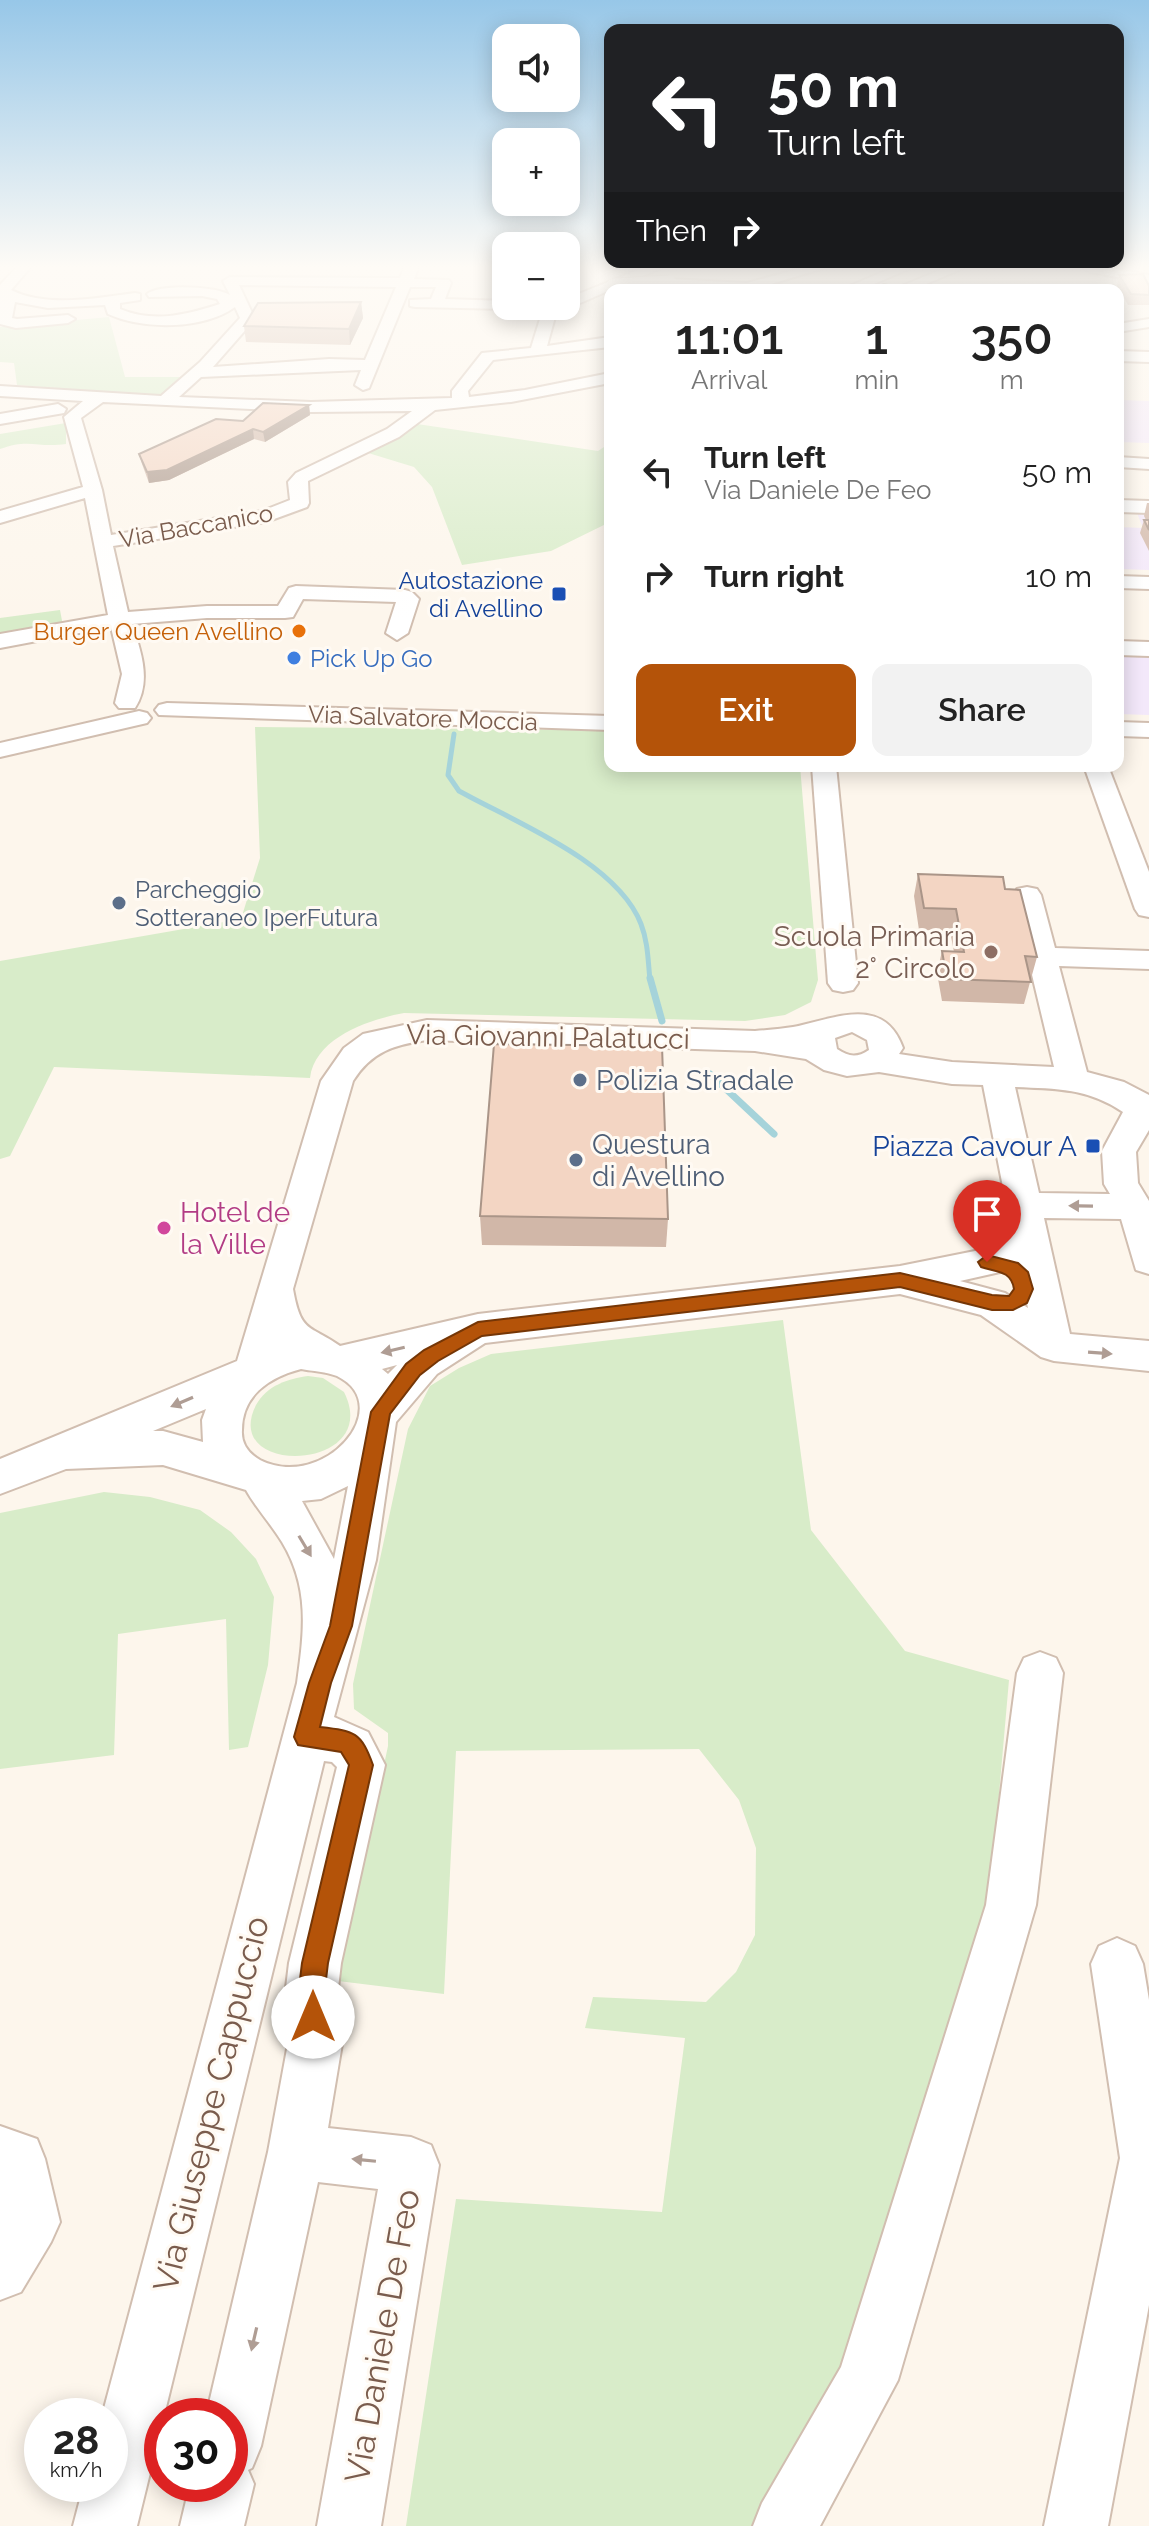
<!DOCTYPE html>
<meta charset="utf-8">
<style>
:root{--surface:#fff;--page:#f2f2f2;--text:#222;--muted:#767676;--accent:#b45309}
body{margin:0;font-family:Raleway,sans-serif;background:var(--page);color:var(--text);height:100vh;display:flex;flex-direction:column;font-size:30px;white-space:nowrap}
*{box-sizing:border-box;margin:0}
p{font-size:26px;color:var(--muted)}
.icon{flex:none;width:44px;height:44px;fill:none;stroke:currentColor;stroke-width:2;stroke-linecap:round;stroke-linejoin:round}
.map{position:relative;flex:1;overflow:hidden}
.details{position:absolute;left:604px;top:284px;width:520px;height:488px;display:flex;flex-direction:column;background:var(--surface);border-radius:16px;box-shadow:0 4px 20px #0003}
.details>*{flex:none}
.banner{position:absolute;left:604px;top:24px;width:520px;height:244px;border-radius:16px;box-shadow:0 4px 20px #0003;background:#202124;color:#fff;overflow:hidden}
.controls{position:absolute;left:492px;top:24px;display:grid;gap:16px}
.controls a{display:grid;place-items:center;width:88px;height:88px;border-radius:16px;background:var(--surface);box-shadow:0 4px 20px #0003;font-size:40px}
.speed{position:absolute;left:24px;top:2398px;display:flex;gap:16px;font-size:40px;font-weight:700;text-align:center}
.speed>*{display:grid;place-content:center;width:104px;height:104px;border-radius:50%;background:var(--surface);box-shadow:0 4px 20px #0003;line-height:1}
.speed small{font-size:20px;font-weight:400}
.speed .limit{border:12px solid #d22;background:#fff;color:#111}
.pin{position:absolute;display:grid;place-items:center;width:68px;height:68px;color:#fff;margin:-82px -34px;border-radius:50% 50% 50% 0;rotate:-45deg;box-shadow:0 0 8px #0007}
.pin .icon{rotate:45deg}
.me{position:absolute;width:88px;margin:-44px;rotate:0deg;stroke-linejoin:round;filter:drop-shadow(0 0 6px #0008)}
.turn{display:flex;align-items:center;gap:28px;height:168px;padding:0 32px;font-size:36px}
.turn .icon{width:104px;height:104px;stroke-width:2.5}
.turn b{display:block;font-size:56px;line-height:68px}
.then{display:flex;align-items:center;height:76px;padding:0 32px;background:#0003;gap:16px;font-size:30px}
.eta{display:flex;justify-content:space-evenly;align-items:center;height:136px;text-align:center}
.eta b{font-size:48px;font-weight:600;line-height:56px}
.button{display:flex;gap:16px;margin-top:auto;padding:16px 32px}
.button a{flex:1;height:92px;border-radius:16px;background:var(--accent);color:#fff;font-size:32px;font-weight:600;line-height:92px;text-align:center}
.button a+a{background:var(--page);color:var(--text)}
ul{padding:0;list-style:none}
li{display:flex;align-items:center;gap:24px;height:104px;padding:0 32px}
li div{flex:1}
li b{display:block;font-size:30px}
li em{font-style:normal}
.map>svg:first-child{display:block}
.education{fill:#f3e8fa}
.green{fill:#d8ecc9}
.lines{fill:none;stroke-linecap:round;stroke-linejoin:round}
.stream-far1{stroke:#a5d3da;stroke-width:5}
.stream{stroke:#a5d3da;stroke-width:7}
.minor-casing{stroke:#d1beb0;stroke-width:4}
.minor{fill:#fff;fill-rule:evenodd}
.minor-bridge-casing{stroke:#d1beb0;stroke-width:17;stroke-linecap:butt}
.minor-bridge{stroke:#fff;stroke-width:15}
.wall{fill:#d1b7a8}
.shaded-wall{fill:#aa9588}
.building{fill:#f3d5c3;stroke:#aa9588;stroke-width:2}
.oneway{fill:#af9d94}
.route{fill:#b45309;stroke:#753606;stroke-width:2}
.transit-dot{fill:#1a4fb4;stroke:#fffaf3;stroke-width:3}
.food-dot{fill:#e8710a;stroke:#fffaf3;stroke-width:3}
.shop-dot{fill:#3f7fe0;stroke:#fffaf3;stroke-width:3}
.service-dot{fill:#5c6f8a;stroke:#fffaf3;stroke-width:3}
.education-dot{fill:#8d6e63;stroke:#fffaf3;stroke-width:3}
.hotel-dot{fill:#d1479c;stroke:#fffaf3;stroke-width:3}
.labels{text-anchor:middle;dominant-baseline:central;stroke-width:6;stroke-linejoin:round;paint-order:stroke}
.far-street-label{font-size:24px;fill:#7a5c4d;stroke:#fffaf3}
.far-transit-label{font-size:24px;fill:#164399;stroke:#fffaf3;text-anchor:end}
.far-food-label{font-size:24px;fill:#c56008;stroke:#fffaf3;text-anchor:end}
.far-shop-label{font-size:24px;fill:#366cbe;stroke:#fffaf3;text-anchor:start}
.far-service-label{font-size:24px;fill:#4e5e75;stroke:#fffaf3;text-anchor:start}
.education-label{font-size:28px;fill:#785e54;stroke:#fffaf3;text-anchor:end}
.street-label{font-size:28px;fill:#7a5c4d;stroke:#fffaf3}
.service-label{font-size:28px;fill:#4e5e75;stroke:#fffaf3;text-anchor:start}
.transit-label{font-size:28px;fill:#164399;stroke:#fffaf3;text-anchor:end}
.hotel-label{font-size:28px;fill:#b23c85;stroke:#fffaf3;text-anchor:start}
.near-street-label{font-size:34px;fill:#7a5c4d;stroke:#fffaf3}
</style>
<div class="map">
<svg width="1149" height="2526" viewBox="0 0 1149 2526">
<rect width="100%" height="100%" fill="#fdf6ec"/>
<g class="education">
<polygon points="1118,400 1149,401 1149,443 1118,442"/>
<polygon points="1137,513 1149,514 1149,570 1118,569 1118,527 1143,528"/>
<polygon points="1118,651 1149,651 1149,715 1118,714"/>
</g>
<g class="green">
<polygon points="109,317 125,377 180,377 162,396 17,385 14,363 0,362 0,327"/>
<path d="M 66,423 L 66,444 C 37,448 29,438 0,449 L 0,434 Z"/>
<polygon points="417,424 598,451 610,443 610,522 551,551 462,565 432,487 414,467 365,452"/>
<polygon points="60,610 63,626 0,637 0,618"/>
<path d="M 255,727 L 610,730 L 610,766 L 800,766 L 818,980 L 811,1002 L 785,1015 L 745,1021 L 404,1013 C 371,1019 315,1037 310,1078 L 54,1067 L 10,1156 L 0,1159 L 0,961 L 241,919 L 260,858 Z"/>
<polygon points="783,1320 811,1530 905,1651 1009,1680 990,1897 854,2364 757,2526 406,2526 456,2199 662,2212 685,2038 585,2028 593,1997 706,2002 736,1972 755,1935 756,1848 739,1800 699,1749 456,1751 444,1994 338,1981 388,1746 388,1733 354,1709 353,1684 408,1429 430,1386 459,1368 491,1354"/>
<path d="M 308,1376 L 323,1378 L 344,1392 C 384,1472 219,1478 256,1405 C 267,1385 288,1379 308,1376 Z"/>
<polygon points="104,1492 150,1497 200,1510 231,1532 256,1559 274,1597 268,1665 248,1747 229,1750 226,1619 118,1634 114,1755 0,1769 0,1513"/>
</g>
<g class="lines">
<path class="stream-far1" d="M 454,734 L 448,775 L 459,791 C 515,822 617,862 641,924 C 648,942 648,961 650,980"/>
<g class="stream">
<polyline points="650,978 662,1021"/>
<polyline points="710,1074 774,1134"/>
</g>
<g class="minor-casing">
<g id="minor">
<path d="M 16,268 L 30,268 L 11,290 C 48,308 96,298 135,293 L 140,294 L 140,300 L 120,303 L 120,309 C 154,323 186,315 220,304 L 217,299 L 202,296 L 149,297 L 147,294 C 160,284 215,286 230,295 L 223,281 L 230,277 L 400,278 L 404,268 L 418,268 L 414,279 L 449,280 L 451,283 L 445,299 L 506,301 L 506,306 L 513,306 L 506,309 L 415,307 L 410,306 L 410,300 L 431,299 L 436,287 L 410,287 L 369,388 L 363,390 L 355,385 L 361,370 L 201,377 L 179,397 L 311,402 L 452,398 L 452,391 L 482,353 L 531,348 L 544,306 L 558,306 L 547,346 L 610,337 L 610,347 L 493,360 L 468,391 L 469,397 L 525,390 L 610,373 L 610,383 L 511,402 L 435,410 L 399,437 L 308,481 L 309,503 L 307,507 L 266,522 L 113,546 L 128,612 L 207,606 L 278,606 L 289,588 L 296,586 L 405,590 L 412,592 L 419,599 L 408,633 L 397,640 L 386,633 L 396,602 L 303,599 L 293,617 L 285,618 L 207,618 L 132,624 C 141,651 152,682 135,708 L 119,708 L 115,703 L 122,674 L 111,627 L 0,648 L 0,634 L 108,615 L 85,498 L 0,523 L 0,511 L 83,487 L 64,417 L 83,401 L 0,396 L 0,386 L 161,396 L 200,362 L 240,318 L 235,307 C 203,330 143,330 108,314 L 105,305 L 48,308 L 15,302 L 12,318 L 17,319 L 68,315 L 75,319 L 68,323 L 16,328 L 0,324 L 0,285 ZM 239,285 L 396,287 L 365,360 L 329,359 L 213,367 L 255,319 ZM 103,402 L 311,412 L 412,411 L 387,429 L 296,473 L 288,482 L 290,500 L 262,511 L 111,535 L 102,490 L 81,418 Z"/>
<polygon points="643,268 661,268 571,307 560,306 566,306 566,299"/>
<polygon points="802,268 824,268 771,284 783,286 784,290 669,287 662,283 669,279 747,283"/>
<polygon points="892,268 911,268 860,290 840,290"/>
<polygon points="945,268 964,268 912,290 892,290"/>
<polygon points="1083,268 1111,268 1149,275 1149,283 1090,272"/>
<polygon points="1149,319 1149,327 1118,332 1118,324"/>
<polygon points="1118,351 1149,352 1149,362 1118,361"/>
<polygon points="58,404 66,409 64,413 0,424 0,414"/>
<polygon points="1118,457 1149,459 1149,469 1118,467"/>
<polygon points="1118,500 1149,501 1149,513 1118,512"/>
<polygon points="1118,576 1149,577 1149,589 1118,588"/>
<polygon points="1118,641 1149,642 1149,656 1118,655"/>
<polygon points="167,703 610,716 610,730 159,715 155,710 159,705"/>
<polygon points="139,711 147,713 151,718 147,723 0,757 0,743"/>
<polygon points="1118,722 1149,723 1149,737 1118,736"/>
<polygon points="812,766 836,766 858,983 853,990 843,992 833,990 828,983"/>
<polygon points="1084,766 1108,766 1149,872 1149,917 1139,915 1135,909"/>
<path d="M 1027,887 L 1037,889 L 1041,895 L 1055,948 L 1149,951 L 1149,969 L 1059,966 L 1087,1072 L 1124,1082 L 1149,1095 L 1149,1130 L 1136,1152 L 1138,1183 L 1149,1201 L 1149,1274 L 1136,1270 L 1121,1219 L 1044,1218 L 1070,1334 L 1149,1341 L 1149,1371 L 1054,1361 L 1041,1357 L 981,1315 L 900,1294 L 485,1343 L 437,1374 L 396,1422 L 376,1560 L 334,1717 L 368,1732 L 385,1765 L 341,1963 L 337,1996 L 343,2038 L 328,2128 L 411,2137 L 431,2145 L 439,2165 L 381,2526 L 317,2526 L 378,2189 L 318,2182 L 261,2446 L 252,2468 L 248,2470 L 254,2484 L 244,2526 L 180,2526 L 190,2484 L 230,2484 L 230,2416 L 206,2416 L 268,2152 L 289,2038 L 285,1996 L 289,1963 L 337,1767 L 332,1762 L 324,1761 L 137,2526 L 73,2526 L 84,2484 L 110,2484 L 110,2416 L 102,2416 L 297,1683 C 304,1632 310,1588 282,1542 C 271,1524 256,1508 246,1490 L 163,1465 L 66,1469 L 0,1494 L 0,1459 L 237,1361 L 321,1081 L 344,1048 L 363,1034 L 427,1020 L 755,1031 C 768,1030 781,1029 793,1027 C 832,1020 883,993 903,1048 L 899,1054 L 952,1062 L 1054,1067 L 1013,895 L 1017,889 ZM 852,1032 L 867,1040 L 869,1050 C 857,1058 849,1057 837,1049 L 835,1038 ZM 427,1040 L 755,1051 L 806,1059 L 824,1070 L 847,1076 L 879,1072 L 952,1084 L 983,1085 L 1011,1228 L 995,1243 L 980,1250 L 900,1266 L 478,1314 L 340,1346 C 309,1324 301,1334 293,1289 L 353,1081 C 372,1051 394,1045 427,1040 ZM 1015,1087 C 1057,1089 1087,1088 1123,1112 L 1102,1151 L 1104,1184 L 1110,1194 L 1039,1193 ZM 1018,1263 L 1028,1308 L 1005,1293 L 960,1281 L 1000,1272 ZM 397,1365 L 388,1374 L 382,1369 ZM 301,1369 C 312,1371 327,1372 337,1376 C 398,1406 324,1492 260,1460 C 248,1453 241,1443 242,1430 C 242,1395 270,1377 301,1369 ZM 206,1409 L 202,1420 L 203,1442 L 163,1431 L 153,1431 ZM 348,1486 L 334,1559 L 302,1501 L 321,1499 Z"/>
<polygon points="1040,1652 1056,1658 1063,1673 1036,1905 898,2380 820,2526 753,2526 762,2503 841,2367 986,1905 1017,1673 1024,1658"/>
<polygon points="1117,1938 1135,1946 1143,1964 1149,2000 1149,2305 1108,2526 1044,2526 1120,2158 1091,1964 1099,1946"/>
<polygon points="0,2126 37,2139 45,2159 60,2222 51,2242 21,2292 0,2300"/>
</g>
</g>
<use href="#minor" class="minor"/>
<g class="minor-bridge-casing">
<polyline id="minor-bridge" points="614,286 669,283"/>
</g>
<use href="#minor-bridge" class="minor-bridge"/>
</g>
<g class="wall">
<polygon points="1119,275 1149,286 1149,305 1128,305 1117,286"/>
<polygon points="361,302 363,318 350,345 246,342 244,326"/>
<polygon points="309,405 310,415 265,442 254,439 169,480 149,483 142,464 139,454 243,421"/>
<polygon points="1147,503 1149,503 1149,551 1140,533 1144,520 1146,520 1144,516"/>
<polygon points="918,874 1005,889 1037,957 1024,1004 942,1001 937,973 942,951 954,952 950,931 919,930 914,896"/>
<polygon points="480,1216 668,1219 666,1247 482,1245"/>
</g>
<g class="shaded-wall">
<polygon points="361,302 363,318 350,345 349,329"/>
<polygon points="309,405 310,415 265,442 263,432"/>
<polygon points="253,429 254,439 169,480 149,483 147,472"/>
</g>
<g class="building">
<polygon points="1143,274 1149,286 1149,295 1131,294 1119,275"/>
<polygon points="884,284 909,290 866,290"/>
<polygon points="361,302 349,329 244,326 258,303"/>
<polygon points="263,403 309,405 263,432 253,429 167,470 147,472 139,454 216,419 243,421"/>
<polygon points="1144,520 1149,520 1149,530"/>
<polygon points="918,874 1003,877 1005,889 1020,890 1037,957 1025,956 1031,982 947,979 942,951 964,952 956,909 924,908"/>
<polygon points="494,1044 662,1046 668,1219 480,1216"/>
</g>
<defs><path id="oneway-solid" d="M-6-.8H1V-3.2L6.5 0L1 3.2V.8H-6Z" transform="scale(2)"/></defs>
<g class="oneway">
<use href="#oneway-solid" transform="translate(1081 1206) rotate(-179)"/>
<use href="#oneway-solid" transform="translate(393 1350) rotate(167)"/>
<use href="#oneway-solid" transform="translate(1100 1353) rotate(4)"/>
<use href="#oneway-solid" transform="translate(182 1402) rotate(157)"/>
<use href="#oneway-solid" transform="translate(305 1546) rotate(59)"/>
<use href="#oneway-solid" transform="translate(364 2160) rotate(-174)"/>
<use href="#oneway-solid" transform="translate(254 2339) rotate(103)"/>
</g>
<linearGradient id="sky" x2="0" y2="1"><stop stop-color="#97c7e8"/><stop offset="0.43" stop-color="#fefbf6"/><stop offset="1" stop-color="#fefbf6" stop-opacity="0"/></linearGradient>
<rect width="1149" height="621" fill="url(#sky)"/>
<path class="route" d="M 987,1255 L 1018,1263 L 1028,1272 L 1033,1289 L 1027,1303 L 1013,1310 L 992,1310 L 900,1287 L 482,1336 L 438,1361 L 420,1375 L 390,1414 L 352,1626 L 331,1683 L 320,1727 C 355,1731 361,1732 373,1765 L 328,1963 L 324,1996 L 327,2017 L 323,2026 L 313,2030 L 304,2026 L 298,1996 L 302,1963 L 349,1765 L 341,1752 L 298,1745 L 294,1737 L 309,1683 L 330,1626 L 371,1412 L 406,1364 L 424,1350 L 478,1322 L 900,1273 L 992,1295 L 1009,1296 L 1014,1289 C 1011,1270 996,1272 981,1267 L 978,1262 Z"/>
<g class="transit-dot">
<rect x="551" y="586" width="16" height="16" rx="4"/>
<rect x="1085" y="1138" width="16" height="16" rx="4"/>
</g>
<circle class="food-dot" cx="299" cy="631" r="8"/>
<circle class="shop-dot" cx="294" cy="658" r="8"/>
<g class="service-dot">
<circle cx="119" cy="903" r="8"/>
<circle cx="580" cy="1080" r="8"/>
<circle cx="576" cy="1160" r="8"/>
</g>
<circle class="education-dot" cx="991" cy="952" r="8"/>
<circle class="hotel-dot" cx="164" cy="1228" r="8"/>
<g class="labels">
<g class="far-street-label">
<text transform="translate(196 526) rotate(-10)">Via Baccanico</text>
<text transform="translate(423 718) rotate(2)">Via Salvatore Moccia</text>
</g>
<g class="far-transit-label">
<text x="543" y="580">Autostazione<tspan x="543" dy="28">di Avellino</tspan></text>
</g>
<g class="far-food-label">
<text x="283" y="631">Burger Queen Avellino</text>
</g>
<g class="far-shop-label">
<text x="310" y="658">Pick Up Go</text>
</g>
<g class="far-service-label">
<text x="135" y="889">Parcheggio<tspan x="135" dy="28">Sotteraneo IperFutura</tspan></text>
</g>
<g class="education-label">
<text x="975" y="936">Scuola Primaria<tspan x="975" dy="32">2° Circolo</tspan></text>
</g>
<g class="street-label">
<text transform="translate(548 1037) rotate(1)">Via Giovanni Palatucci</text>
</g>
<g class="service-label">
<text x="596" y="1080">Polizia Stradale</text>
<text x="592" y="1144">Questura<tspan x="592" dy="32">di Avellino</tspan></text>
</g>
<g class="transit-label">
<text x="1077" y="1146">Piazza Cavour A</text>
</g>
<g class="hotel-label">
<text x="180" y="1212">Hotel de<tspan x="180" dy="32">la Ville</tspan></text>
</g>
<g class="near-street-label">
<text transform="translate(211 2104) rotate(-76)">Via Giuseppe Cappuccio</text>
<text transform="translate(382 2336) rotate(-80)">Via Daniele De Feo</text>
</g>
</g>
</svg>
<div class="controls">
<a><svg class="icon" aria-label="sound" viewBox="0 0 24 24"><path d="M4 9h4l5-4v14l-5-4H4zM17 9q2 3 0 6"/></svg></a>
<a>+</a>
<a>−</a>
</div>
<div class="speed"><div>28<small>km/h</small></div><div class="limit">30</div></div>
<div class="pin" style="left:987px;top:1262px;background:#d93025"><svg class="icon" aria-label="arrive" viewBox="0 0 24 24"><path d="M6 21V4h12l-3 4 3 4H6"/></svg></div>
<svg class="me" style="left:313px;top:2017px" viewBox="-20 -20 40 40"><circle r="19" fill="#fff"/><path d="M0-13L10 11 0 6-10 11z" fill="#b45309"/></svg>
<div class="banner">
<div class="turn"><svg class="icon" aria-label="left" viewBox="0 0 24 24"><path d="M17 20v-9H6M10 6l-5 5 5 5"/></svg><div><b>50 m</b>Turn left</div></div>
<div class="then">Then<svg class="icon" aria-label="right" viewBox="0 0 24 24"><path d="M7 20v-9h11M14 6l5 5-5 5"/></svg></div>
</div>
<section class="details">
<div class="eta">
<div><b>11:01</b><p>Arrival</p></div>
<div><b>1</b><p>min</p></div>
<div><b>350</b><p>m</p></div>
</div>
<ul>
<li><svg class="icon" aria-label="left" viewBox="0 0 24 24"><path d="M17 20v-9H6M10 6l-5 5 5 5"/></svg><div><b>Turn left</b><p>Via Daniele De Feo</p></div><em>50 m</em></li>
<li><svg class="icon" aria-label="right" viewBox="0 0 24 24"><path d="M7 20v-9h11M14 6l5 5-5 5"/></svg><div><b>Turn right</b></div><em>10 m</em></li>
</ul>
<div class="button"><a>Exit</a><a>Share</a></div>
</section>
</div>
